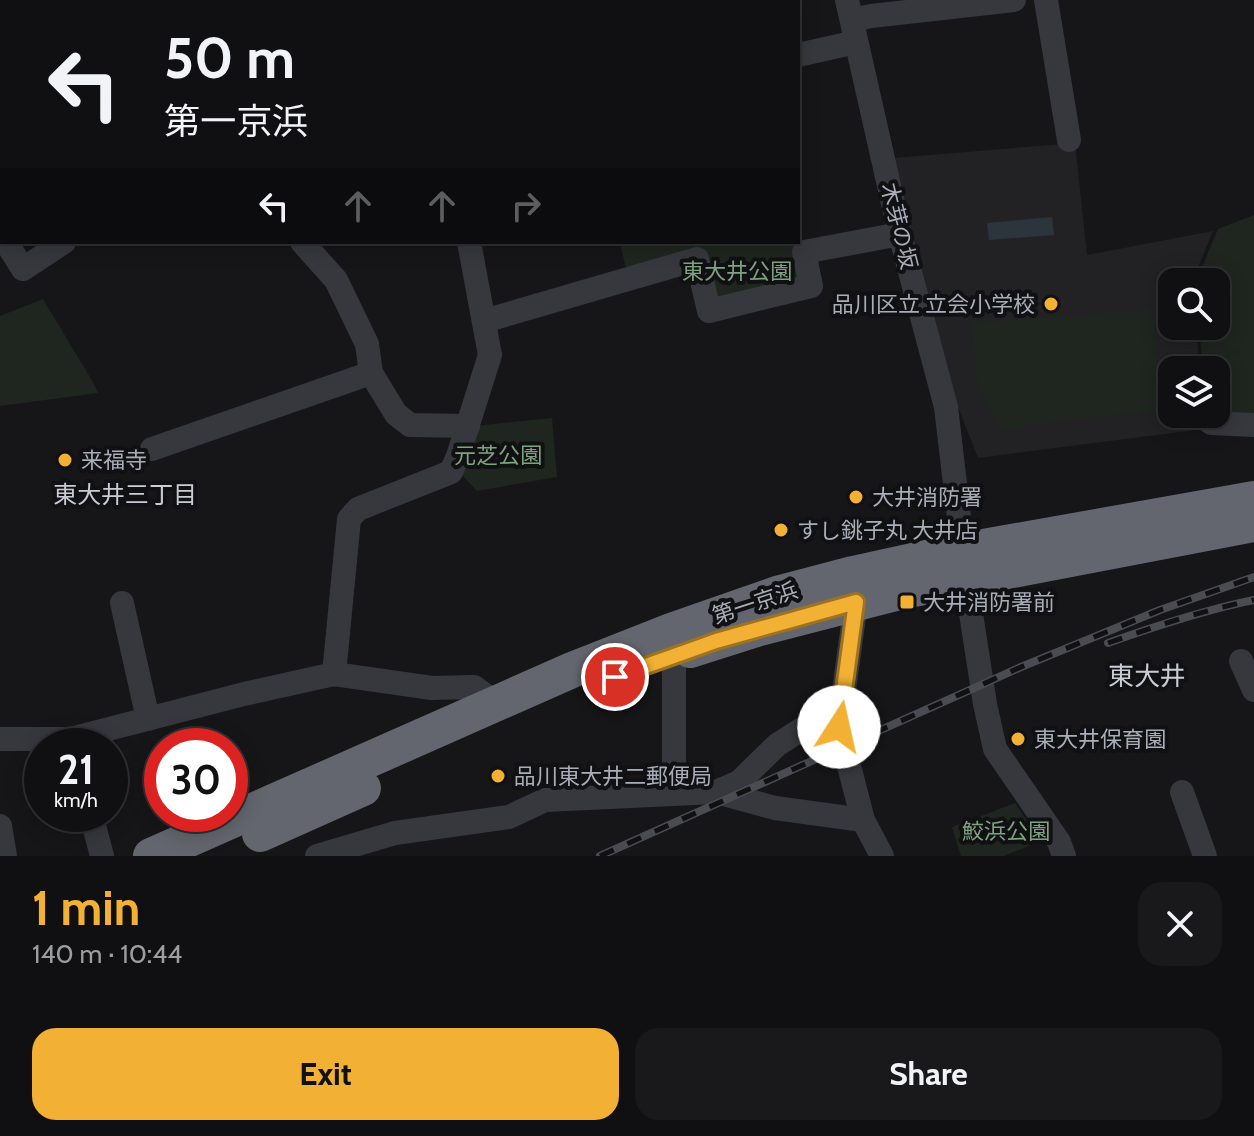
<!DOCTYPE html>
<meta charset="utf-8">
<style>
:root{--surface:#101012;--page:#19191b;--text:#f1f3f6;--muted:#9c9d9f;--line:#303032;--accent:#f2b134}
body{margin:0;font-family:Cabin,"Noto Sans JP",sans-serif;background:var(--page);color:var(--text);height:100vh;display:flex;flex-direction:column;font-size:30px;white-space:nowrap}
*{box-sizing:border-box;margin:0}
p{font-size:26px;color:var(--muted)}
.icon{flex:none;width:44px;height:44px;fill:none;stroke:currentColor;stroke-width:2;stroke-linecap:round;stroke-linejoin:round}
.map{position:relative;height:856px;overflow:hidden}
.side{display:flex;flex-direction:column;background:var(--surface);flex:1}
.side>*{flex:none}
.guide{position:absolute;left:0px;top:0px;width:800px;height:244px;box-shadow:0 4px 20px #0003,0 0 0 2px var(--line);background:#101012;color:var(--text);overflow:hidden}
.fabs{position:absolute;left:1158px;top:268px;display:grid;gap:16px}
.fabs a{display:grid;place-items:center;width:72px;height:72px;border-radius:16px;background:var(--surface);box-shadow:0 4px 20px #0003,0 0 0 2px var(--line);font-size:40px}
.speed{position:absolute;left:24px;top:728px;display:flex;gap:16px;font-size:40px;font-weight:700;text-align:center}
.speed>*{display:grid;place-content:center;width:104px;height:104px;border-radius:50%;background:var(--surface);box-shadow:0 4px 20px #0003,0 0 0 2px var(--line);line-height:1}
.speed small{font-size:20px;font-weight:400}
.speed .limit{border:12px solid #d22;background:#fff;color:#111}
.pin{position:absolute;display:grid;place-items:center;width:68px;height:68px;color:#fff;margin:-34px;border:4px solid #fff;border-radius:50%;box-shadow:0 2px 8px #0007}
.me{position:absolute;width:88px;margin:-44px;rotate:10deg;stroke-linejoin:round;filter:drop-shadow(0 0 6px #0008)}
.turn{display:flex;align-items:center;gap:28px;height:168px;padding:0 32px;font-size:36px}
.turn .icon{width:104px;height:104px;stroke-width:2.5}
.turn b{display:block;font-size:56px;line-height:68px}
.lanes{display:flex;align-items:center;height:76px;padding:0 32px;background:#0003;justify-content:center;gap:40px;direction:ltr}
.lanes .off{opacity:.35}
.round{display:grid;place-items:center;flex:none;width:84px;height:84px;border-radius:24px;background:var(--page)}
.head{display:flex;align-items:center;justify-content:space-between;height:136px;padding:0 32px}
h1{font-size:48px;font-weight:700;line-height:60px;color:var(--accent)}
.action{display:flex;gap:16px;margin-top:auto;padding:16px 32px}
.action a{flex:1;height:92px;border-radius:24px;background:var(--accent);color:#111;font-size:32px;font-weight:700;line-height:92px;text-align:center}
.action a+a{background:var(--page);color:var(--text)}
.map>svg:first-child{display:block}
.built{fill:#222225}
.green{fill:#1e261f}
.water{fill:#2c353c}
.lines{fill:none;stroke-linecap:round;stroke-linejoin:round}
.minor{stroke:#37383d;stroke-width:24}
.highway{stroke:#63666e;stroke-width:36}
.rail-casing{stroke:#4a4c52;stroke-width:8}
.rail{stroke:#111113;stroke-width:5;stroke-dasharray:15;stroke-linecap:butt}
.route-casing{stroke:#9d7322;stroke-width:20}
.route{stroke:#f2b134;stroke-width:14}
.poi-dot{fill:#f2b134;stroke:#111113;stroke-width:3}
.labels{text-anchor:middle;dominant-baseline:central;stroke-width:8;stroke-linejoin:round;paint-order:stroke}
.street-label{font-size:22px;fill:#a8adb8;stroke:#111113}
.park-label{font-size:22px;fill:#7fa381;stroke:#111113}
.poi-label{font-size:22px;fill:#a8adb8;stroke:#111113;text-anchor:start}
.neighbourhood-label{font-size:24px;fill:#c9ccd4;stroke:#111113}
.quarter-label{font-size:26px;fill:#c9ccd4;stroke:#111113}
</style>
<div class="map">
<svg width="1254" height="856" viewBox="0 0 1254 856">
<rect width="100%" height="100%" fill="#161618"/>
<polygon class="built" points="1075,143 1087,255 1213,231 1192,282 1172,282 1172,326 1196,326 1200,370 1172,370 1172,414 1203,414 1204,429 978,458 958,407 893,158"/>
<g class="green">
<polygon points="1254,215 1254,420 1216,414 1216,370 1203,370 1199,326 1216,326 1216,282 1196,282 1218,229"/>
<polygon points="620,242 796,242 803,279 716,305 702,251 627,274"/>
<polygon points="43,299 94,384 98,393 0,406 0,316"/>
<polygon points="1153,309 1160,409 999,429 977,384 971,323"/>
<polygon points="552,418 557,477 477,491 458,471 475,426"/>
<polygon points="1015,803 1041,841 1004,856 961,856 952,827"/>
</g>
<polygon class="water" points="1052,217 1054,235 989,240 987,223"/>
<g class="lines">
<g class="minor">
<polyline points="151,0 152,2"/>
<polyline points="427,0 427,2"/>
<polyline points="669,0 669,2"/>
<polyline points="847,0 900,234 946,407 968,594 985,704 995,749 1059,842 1064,856"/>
<polyline points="1046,0 1069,140"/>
<polyline points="184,2 186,0"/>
<polyline points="852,20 871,16 1014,0"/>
<polyline points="0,25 2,29"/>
<polyline points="798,55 856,42"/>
<polyline points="0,145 2,143"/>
<polyline points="6,242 23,269 64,242"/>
<polyline points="302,242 336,280 367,344 371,373 396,414 410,425 468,426"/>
<polyline points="484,321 697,259 709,311 811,286 804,252 900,234"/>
<polyline points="1211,423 1254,425"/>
<polyline points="152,449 371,373"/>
<polyline points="856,602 839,727 863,820 882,856"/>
<polyline points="122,603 148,719"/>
<polyline points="1241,661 1254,690"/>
<polyline points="334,674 349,519 358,509 451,472 458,456 490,355 469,242"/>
<polyline points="0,739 70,739 244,694 334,674 432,688 474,687 497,704"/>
<polyline points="716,792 775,808 863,820"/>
<polyline points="1182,792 1205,856"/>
<polyline points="674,794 674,654"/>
<polyline points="91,814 102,856"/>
<polyline points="0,826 5,856"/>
<polyline points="317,856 395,833 509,817 545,800 716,792 739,782 777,745 844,702"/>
</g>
<g class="highway">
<polyline points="690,650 756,629 903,591 1254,524"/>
<polyline points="260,834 363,788"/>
<polyline points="151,856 572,670 671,631 777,594 853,574 944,554 1254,499"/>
</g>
<g class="rail-casing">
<g id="rail">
<path d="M 1108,643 C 1156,626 1204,610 1254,600"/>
<polyline points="600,856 1021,667 1160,610 1254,577"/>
</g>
</g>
<use href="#rail" class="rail"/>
</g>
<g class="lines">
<g class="route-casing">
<polyline id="route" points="615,677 716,641 856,602 839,727"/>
</g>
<use href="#route" class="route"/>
</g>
<g class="poi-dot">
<circle cx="1051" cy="304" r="8"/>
<circle cx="65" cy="460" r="8"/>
<circle cx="856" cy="497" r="8"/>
<circle cx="781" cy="530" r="8"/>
<rect x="899" y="594" width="16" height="16" rx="4"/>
<circle cx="1018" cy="739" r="8"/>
<circle cx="498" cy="776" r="8"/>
</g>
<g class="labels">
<g class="street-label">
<text transform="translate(899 226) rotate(76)">木芽の坂</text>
<text transform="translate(755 603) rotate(-18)">第一京浜</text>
</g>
<g class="park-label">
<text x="737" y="271">東大井公園</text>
<text x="498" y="455">元芝公園</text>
<text x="1006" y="831">鮫浜公園</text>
</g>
<g class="poi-label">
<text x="1035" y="304" text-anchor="end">品川区立 立会小学校</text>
<text x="81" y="460">来福寺</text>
<text x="872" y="497">大井消防署</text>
<text x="797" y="530">すし銚子丸 大井店</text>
<text x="923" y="602">大井消防署前</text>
<text x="1034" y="739">東大井保育園</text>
<text x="514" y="776">品川東大井二郵便局</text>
</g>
<g class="neighbourhood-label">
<text x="125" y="494">東大井三丁目</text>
</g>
<g class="quarter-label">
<text x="1147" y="676">東大井</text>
</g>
</g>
</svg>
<div class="fabs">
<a><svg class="icon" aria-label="search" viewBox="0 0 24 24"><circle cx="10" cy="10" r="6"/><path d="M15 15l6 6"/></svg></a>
<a><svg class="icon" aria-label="layers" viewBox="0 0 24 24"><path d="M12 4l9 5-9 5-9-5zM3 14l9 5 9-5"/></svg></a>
</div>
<div class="speed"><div>21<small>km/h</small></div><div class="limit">30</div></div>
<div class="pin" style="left:615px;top:677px;background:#d93025"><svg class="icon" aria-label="arrive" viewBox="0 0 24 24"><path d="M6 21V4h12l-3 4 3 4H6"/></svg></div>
<svg class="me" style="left:839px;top:727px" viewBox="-20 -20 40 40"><circle r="19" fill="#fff"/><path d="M0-13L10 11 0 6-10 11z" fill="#f2b134"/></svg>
<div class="guide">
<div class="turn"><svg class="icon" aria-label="left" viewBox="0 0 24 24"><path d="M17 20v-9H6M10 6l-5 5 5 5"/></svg><div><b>50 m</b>第一京浜</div></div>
<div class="lanes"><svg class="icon" aria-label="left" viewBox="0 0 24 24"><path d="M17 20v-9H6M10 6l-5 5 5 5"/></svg><svg class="icon off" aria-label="ahead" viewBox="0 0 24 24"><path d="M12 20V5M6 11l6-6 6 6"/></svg><svg class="icon off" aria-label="ahead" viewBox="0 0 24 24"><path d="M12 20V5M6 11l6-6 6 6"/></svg><svg class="icon off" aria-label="right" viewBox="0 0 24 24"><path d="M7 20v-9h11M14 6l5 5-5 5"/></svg></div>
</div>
</div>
<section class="side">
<div class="head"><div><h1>1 min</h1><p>140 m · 10:44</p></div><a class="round"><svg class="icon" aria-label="close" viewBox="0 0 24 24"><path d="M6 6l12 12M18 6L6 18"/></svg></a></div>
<div class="action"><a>Exit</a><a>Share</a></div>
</section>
